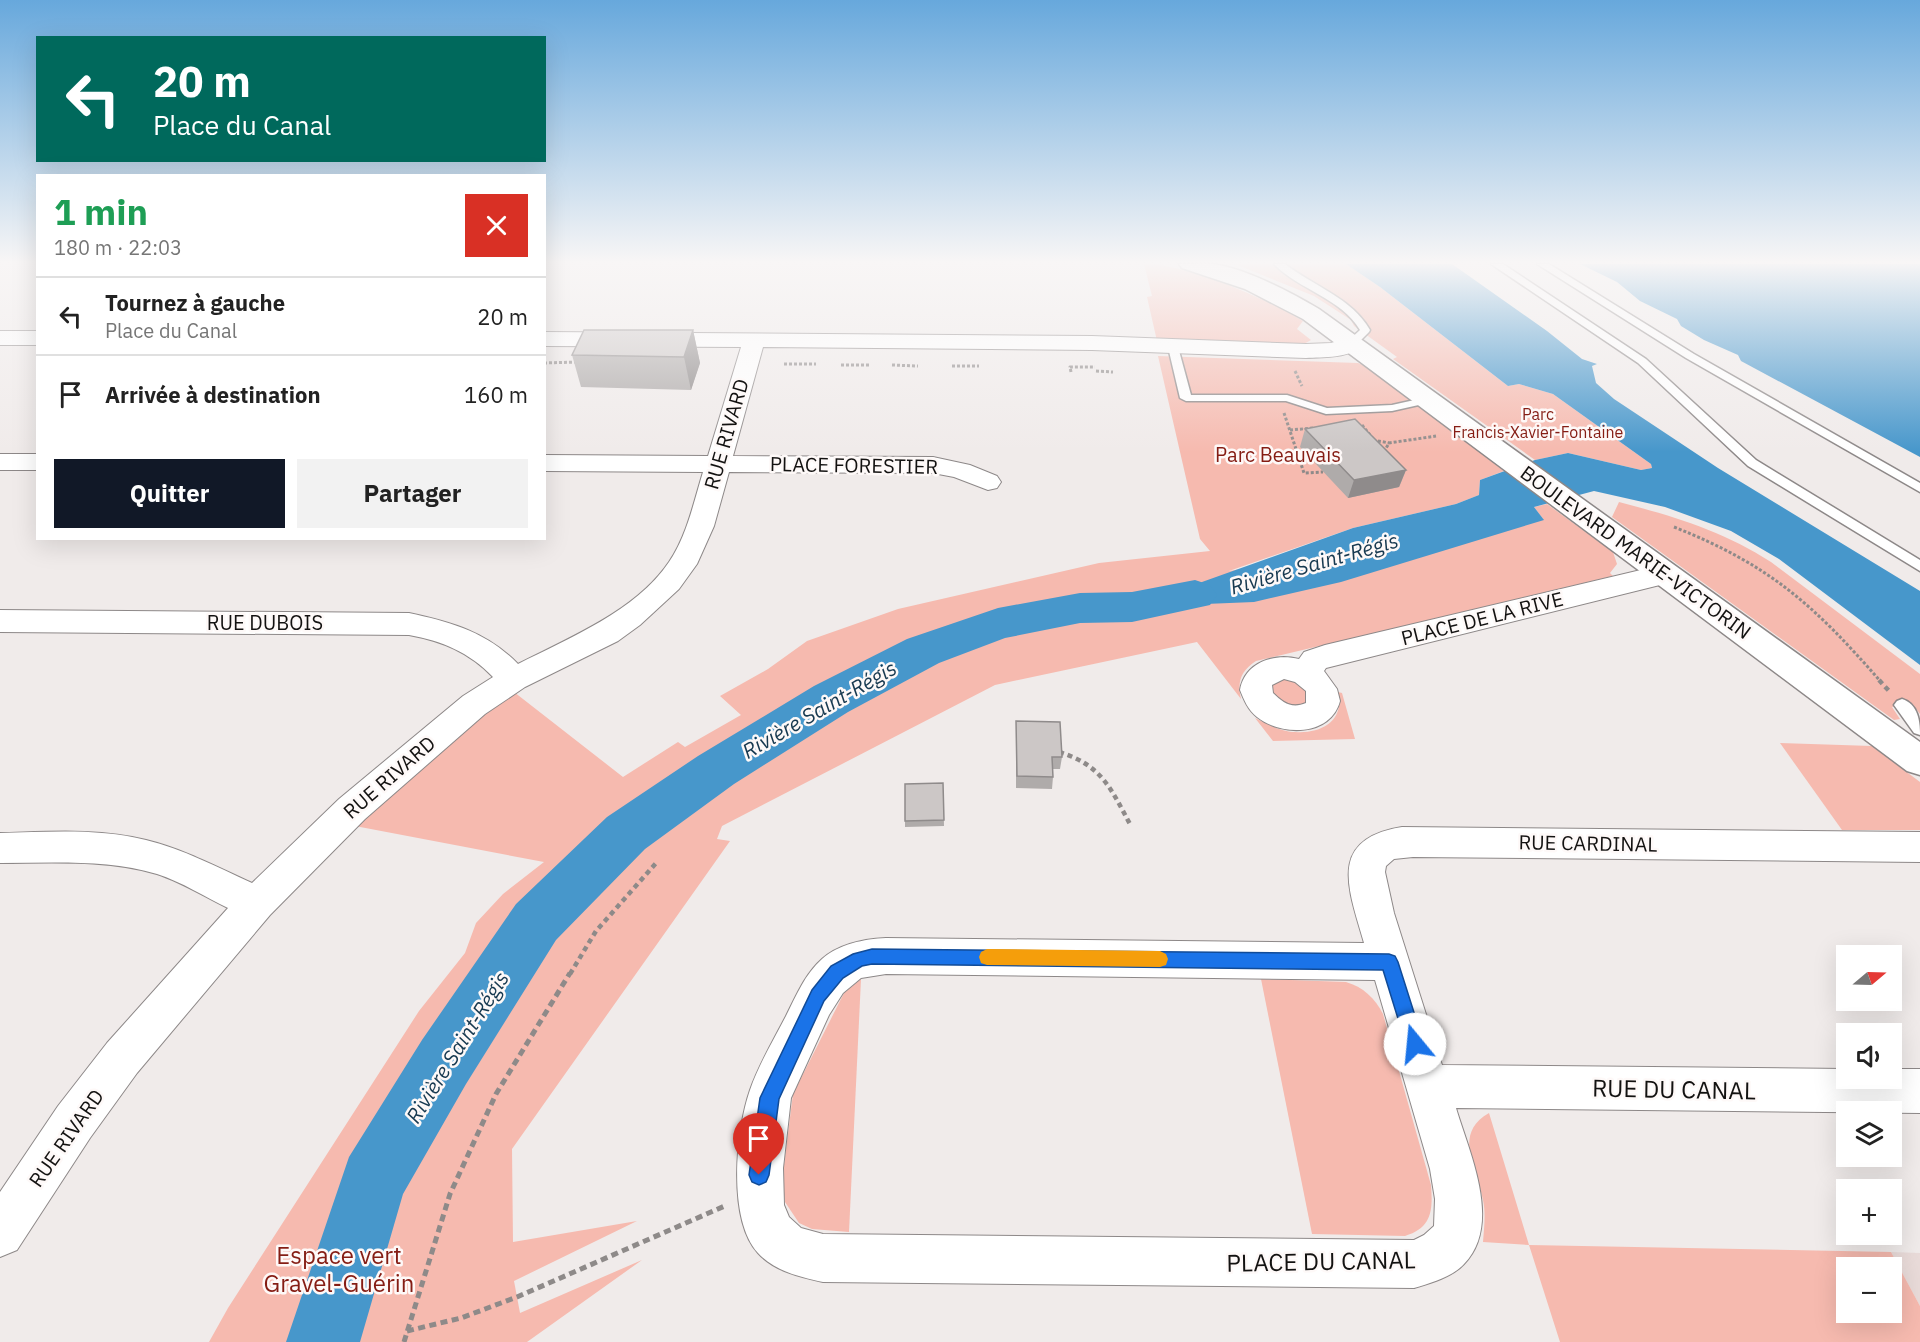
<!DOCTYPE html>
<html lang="fr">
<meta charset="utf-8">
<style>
:root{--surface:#fff;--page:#f2f2f2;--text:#222;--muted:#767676;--line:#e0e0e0;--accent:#111827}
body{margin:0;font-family:"IBM Plex Sans",sans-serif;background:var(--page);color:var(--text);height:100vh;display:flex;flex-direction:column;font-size:22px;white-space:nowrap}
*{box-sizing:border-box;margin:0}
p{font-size:20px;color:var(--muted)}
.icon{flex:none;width:33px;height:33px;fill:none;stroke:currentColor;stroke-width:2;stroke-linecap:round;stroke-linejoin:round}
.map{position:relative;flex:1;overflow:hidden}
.panel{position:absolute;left:36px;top:174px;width:510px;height:366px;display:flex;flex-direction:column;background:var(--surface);border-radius:0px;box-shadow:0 6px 24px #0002}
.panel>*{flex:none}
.top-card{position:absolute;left:36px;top:36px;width:510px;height:126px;border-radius:0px;box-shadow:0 6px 24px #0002;background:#00695c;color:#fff;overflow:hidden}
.needle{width:39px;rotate:71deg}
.buttons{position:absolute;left:1836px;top:945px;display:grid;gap:12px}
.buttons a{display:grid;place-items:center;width:66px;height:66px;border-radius:0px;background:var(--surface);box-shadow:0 6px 24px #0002;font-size:30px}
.pin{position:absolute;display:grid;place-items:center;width:51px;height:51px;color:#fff;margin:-62px -26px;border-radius:50% 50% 50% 0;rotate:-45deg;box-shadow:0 0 6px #0007}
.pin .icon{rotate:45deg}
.me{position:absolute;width:66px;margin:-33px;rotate:343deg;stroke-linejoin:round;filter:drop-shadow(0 0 4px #0008)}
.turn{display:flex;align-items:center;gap:21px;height:126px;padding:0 18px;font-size:27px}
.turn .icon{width:78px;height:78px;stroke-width:2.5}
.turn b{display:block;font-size:42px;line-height:51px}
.round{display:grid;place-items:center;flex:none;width:63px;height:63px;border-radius:0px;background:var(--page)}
.summary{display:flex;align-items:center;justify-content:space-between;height:102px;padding:0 18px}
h1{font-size:36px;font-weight:700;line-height:45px;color:#1e9e55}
.action{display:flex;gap:12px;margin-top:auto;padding:12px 18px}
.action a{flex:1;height:69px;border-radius:0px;background:var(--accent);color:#fff;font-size:24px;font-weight:700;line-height:69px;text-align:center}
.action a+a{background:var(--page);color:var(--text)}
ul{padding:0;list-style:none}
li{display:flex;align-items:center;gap:18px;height:78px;padding:0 18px;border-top:2px solid var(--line)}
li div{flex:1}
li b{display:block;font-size:22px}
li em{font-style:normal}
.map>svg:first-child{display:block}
.built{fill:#e9dbd9}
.green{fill:#f6baaf;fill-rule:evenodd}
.water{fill:#4797cb}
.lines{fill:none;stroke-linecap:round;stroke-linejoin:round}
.river{fill:#4797cb;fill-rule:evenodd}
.service-casing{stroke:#8d8888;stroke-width:3}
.minor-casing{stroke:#8d8888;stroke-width:2}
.tertiary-casing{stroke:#8d8888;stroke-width:3}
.path-far2{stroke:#8e8a89;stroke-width:3;stroke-dasharray:3 2;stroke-linecap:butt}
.path-far1{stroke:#8e8a89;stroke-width:4.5;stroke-dasharray:5 4;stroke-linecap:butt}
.path{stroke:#8e8a89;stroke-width:5;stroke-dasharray:7 4.5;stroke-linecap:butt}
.service{fill:#fff;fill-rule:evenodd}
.minor{fill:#fff;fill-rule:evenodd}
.tertiary{fill:#fff;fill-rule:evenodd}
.wall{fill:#afabaa}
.shaded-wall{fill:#8f8b8b}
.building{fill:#ccc7c6;stroke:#8f8b8b;stroke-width:1.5}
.route{fill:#1a73e8;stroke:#114b97;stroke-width:1.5}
.slow{fill:#f59e0b}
.labels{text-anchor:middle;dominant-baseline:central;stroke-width:5;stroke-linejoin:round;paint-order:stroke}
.far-park-label{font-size:16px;fill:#851d14;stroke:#fef9f8}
.street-label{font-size:20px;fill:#131211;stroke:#fef9f8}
.park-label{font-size:20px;fill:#851d14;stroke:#fef9f8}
.water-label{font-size:21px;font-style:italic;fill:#173950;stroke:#fef9f8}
.near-street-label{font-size:24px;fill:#131211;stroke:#fef9f8}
.near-park-label{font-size:24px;fill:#851d14;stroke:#fef9f8}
</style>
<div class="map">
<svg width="1920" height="1342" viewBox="0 0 1920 1342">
<rect width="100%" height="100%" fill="#f0ebea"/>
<polygon class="built" points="1891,1252 1920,1253 1920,1306"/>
<g class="green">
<path d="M 1144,264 C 1189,264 1264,298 1303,321 L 1297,329 L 1311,340 L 1304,344 L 1157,341 L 1147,297 L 1152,296 Z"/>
<polygon points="1235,264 1346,264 1380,287 1508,386 1519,384 1553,394 1651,464 1652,468 1641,470 1568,453 1535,460 1393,359 1397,357 1354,326 1351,320 1314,296"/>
<path d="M 1158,356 L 1358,363 L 1368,367 L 1504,471 L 1480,480 L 1479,495 L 1456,504 L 1353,528 L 1229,571 L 1543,519 L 1534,507 L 1547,504 L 1613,552 L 1617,564 L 1610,573 L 1613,576 L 1256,661 C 1241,671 1237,681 1241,699 L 1197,642 L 995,685 L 722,826 L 717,839 L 730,841 L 512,1149 L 513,1242 L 637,1221 L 514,1281 L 520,1313 L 642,1260 L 527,1342 L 209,1342 L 228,1308 L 419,1011 L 465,953 L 476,923 L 503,894 L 544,862 L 355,826 L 478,716 L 514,692 L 623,777 L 678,742 L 685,747 L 741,715 L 720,696 L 768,669 L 807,641 L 898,609 L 1099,563 L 1210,551 L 1200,539 Z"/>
<path d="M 1619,502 C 1673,516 1723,531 1771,562 L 1920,674 L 1920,714 L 1912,704 L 1892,707 L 1900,719 L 1894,720 L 1612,517 Z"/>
<polygon points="1285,679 1291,679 1307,689 1307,703 1296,708 1272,698 1271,685"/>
<path d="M 1338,692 L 1342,693 L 1355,739 L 1273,741 L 1255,718 C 1268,724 1281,732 1295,732 C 1322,734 1345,720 1338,692 Z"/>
<polygon points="1780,743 1872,746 1920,782 1920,830 1842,830"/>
<polygon points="861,979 849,1232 812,1229 799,1223 785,1202 782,1180 793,1094 844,993"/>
<path d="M 1261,979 L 1346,982 C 1363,987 1375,998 1383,1014 L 1431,1185 C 1433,1210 1432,1228 1405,1236 L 1312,1234 Z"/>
<path d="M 1489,1113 L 1529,1245 L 1891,1252 L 1920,1306 L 1920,1342 L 1560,1342 L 1529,1245 L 1483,1242 C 1484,1228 1486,1214 1483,1200 C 1477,1169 1452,1134 1489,1113 ZM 1846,1268 L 1892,1268 L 1892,1312 L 1846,1312 Z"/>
</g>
<g class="water">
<polygon points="1346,264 1452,264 1547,331 1582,359 1597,364 1592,366 1596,383 1614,399 1718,468 1920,591 1920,665 1779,559 1731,531 1665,507 1594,491 1534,507 1544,520 1341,582 1254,602 1132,607 1353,528 1456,504 1479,495 1480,480 1535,460 1568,453 1641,470 1652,468 1651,464 1553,394 1519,384 1508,386 1380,287"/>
<polygon points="1580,264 1920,264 1920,457 1741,361 1738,355 1704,340 1681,326 1677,319 1640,301 1617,282"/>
</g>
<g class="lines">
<polygon class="river" points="1195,580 1210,585 1217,595 1210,605 1132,622 1080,623 1005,638 939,663 848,712 734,784 645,849 556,940 466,1084 403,1194 360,1342 286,1342 349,1157 422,1040 516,904 607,817 698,756 814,686 907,639 998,608 1080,593 1132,592"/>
<g class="service-casing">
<g id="service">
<path d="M 1274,264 L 1285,264 C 1313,286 1352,298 1370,330 L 1369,332 L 1355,346 L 1347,346 L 1347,342 L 1360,330 C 1341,298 1299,290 1274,264 Z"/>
<polygon points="1491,264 1503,264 1646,359 1756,460 1920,560 1920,571 1748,466 1638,363"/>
<polygon points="1537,264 1549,264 1694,354 1920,483 1920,492 1686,358"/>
<polygon points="1173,344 1178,347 1191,395 1287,395 1327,408 1392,405 1428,397 1434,400 1432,402 1392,411 1326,414 1286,401 1186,401 1180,398 1168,347"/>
<path d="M 1902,699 C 1918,704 1920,721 1920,735 L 1914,733 L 1894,705 L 1897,701 Z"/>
</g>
</g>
<g class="minor-casing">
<g id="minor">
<rect x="0" y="331" width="38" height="14"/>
<path d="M 544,332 L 1092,336 L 1306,344 L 1331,343 L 1351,337 L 1359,339 L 1362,344 C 1352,359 1322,357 1306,358 L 1092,350 L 763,347 L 733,456 L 933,457 L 970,465 L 997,476 L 1001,482 L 997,488 L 988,490 L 954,477 L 933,473 L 729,472 L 714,526 L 697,564 L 679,589 L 640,625 L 618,641 L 525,687 L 485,714 L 365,819 L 270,915 L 137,1073 L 90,1138 L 17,1250 L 0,1257 L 0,1192 L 58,1106 L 107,1043 L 228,908 C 205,897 182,882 157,874 C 107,859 52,863 0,863 L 0,833 C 48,832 99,828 146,840 C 183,849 217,867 252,883 L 339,799 L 463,696 L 493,677 C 469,652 442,641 409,635 L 0,632 L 0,610 L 409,613 C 451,622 487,632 518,664 C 569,638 636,611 669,562 C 687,536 694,501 703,472 L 544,471 L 544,455 L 708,456 L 741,347 L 544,346 Z"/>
<rect x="0" y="454" width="38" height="16"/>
<path d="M 1666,564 L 1676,567 L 1680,574 L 1676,581 L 1326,668 L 1324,671 L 1337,689 L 1340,701 C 1331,736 1282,737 1257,717 C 1248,710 1244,700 1240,690 C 1245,662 1274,653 1299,659 L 1304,652 L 1325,645 ZM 1284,679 L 1295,682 L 1306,691 L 1306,703 C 1292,709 1283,703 1273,693 L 1272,685 Z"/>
<path d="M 1402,827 L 1920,832 L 1920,862 L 1413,857 L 1394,859 L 1386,866 L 1385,872 L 1394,913 L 1442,1065 L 1846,1069 L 1846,1078 L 1892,1078 L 1892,1069 L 1920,1069 L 1920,1113 L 1456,1108 C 1469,1152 1503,1224 1464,1264 C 1452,1277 1431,1283 1414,1288 L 823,1282 C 800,1277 774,1271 758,1253 C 727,1219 736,1130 750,1090 C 759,1064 773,1041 786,1016 C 796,996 805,974 822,959 C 839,944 864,939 886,938 L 1364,943 C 1349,890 1326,839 1402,827 ZM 886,974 L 1375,980 L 1430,1169 L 1435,1199 L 1434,1226 L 1424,1235 L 1414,1240 L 823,1234 L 801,1228 L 789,1217 L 784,1205 L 783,1168 L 791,1098 L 829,1015 L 843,993 L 861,978 Z"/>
</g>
</g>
<g class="tertiary-casing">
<path id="tertiary" d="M 1179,264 C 1190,264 1201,263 1212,264 C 1243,267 1292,293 1319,309 L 1920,742 L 1920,775 L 1907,771 L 1303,319 L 1245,289 L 1182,268 Z"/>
</g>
<g class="path-far2">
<polyline points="544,363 577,362"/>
<polyline points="784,364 816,364"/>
<polyline points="841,365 871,365"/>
<polyline points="892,365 918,366"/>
<polyline points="952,366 979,366"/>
<polyline points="1096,371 1113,372"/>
<polyline points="1295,371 1302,386"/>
<polyline points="1071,372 1070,367 1095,367"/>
<polyline points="1284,413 1304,473 1323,472"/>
<polyline points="1362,425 1374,440"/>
<polyline points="1290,430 1313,428"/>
<polyline points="1373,440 1389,443"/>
<polyline points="1384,452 1389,443 1436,436"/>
<path d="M 1674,527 C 1770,565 1814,605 1881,682"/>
</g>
<g class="path-far1">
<polyline points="1879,680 1889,691"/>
<path d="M 1059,752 C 1102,765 1111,789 1131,826"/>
<polyline points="570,974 596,931 657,862"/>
</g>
<g class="path">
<polyline points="407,1331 461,1318 517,1297 727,1205"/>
<polyline points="404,1342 450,1194 496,1094 570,973"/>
</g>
<use href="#service" class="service"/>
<use href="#minor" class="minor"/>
<use href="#tertiary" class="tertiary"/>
</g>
<g class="wall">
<polygon points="693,330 700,363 691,390 581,387 572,355"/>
<polygon points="1305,429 1406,470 1399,487 1348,498 1300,447"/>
<polygon points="1016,721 1062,757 1060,769 1053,769 1053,777 1052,789 1016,788"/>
<polygon points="943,783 944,826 905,827 905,821"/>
</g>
<g class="shaded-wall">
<polygon points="693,330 700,363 691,390 684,357"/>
<polygon points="1406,470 1399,487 1348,498 1354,480"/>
</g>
<g class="building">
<polygon points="584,330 693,330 684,357 572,355"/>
<polygon points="1355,419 1406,470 1354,480 1305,429"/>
<polygon points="1016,721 1060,722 1062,757 1052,757 1053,777 1017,776"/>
<polygon points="943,783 944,820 905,821 905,784"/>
</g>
<linearGradient id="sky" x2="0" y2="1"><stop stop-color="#67a8dc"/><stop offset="0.58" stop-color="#f8f6f6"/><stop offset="1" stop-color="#f8f6f6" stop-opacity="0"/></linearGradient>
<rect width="1920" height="452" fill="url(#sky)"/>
<polygon class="route" points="872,949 1389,954 1395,956 1398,962 1424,1044 1421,1051 1415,1053 1408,1051 1383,970 872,964 862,966 843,978 824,1001 779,1099 769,1175 766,1182 759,1185 752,1182 749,1175 760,1098 812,990 831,966 853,954"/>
<polygon class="slow" points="987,949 1160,951 1166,954 1168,959 1166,965 1160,967 987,965 981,963 979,957 981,952"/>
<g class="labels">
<g class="far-park-label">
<text x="1538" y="414">Parc<tspan x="1538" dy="18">Francis-Xavier-Fontaine</tspan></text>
</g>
<g class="street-label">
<text transform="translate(726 434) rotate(-74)">RUE RIVARD</text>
<text transform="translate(854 465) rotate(1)">PLACE FORESTIER</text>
<text transform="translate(1636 552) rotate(36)">BOULEVARD MARIE-VICTORIN</text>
<text transform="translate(1482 618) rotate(-14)">PLACE DE LA RIVE</text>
<text x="265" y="622">RUE DUBOIS</text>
<text transform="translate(389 777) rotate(-41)">RUE RIVARD</text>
<text transform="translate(1588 843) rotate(1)">RUE CARDINAL</text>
<text transform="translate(66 1138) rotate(-55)">RUE RIVARD</text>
</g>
<g class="park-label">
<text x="1278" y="454">Parc Beauvais</text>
</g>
<g class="water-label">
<text transform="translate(1314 563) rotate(-16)">Rivière Saint-Régis</text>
<text transform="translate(819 709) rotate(-30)">Rivière Saint-Régis</text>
<text transform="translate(457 1047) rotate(-58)">Rivière Saint-Régis</text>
</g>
<g class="near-street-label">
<text transform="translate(1674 1089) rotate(1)">RUE DU CANAL</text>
<text transform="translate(1321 1261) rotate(-1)">PLACE DU CANAL</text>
</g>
<g class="near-park-label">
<text x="339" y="1255">Espace vert<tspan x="339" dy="28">Gravel-Guérin</tspan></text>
</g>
</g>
</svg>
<div class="buttons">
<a><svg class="needle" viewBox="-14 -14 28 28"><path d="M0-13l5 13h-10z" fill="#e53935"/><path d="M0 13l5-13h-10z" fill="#767676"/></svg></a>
<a><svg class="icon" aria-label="sound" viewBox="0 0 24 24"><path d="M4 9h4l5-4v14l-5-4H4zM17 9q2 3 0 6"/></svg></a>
<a><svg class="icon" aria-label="layers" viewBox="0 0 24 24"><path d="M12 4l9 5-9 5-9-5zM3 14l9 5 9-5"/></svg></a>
<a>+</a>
<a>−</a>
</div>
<div class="pin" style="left:759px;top:1175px;background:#d93025"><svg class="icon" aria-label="arrive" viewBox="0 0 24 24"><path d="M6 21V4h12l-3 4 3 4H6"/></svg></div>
<svg class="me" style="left:1415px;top:1044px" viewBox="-20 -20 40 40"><circle r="19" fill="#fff"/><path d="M0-13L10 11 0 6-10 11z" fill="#1a73e8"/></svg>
<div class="top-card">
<div class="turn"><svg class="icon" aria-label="left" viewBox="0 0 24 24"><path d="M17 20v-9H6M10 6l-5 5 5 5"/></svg><div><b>20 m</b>Place du Canal</div></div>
</div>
<section class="panel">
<div class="summary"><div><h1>1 min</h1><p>180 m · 22:03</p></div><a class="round" style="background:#d93025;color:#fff"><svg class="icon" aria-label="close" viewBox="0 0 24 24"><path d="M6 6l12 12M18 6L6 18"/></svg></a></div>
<ul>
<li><svg class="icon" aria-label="left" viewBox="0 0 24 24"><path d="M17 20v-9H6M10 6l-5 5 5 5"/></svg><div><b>Tournez à gauche</b><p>Place du Canal</p></div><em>20 m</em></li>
<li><svg class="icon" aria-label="arrive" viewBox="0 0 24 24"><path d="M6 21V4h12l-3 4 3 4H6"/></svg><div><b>Arrivée à destination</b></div><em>160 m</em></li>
</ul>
<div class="action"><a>Quitter</a><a>Partager</a></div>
</section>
</div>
